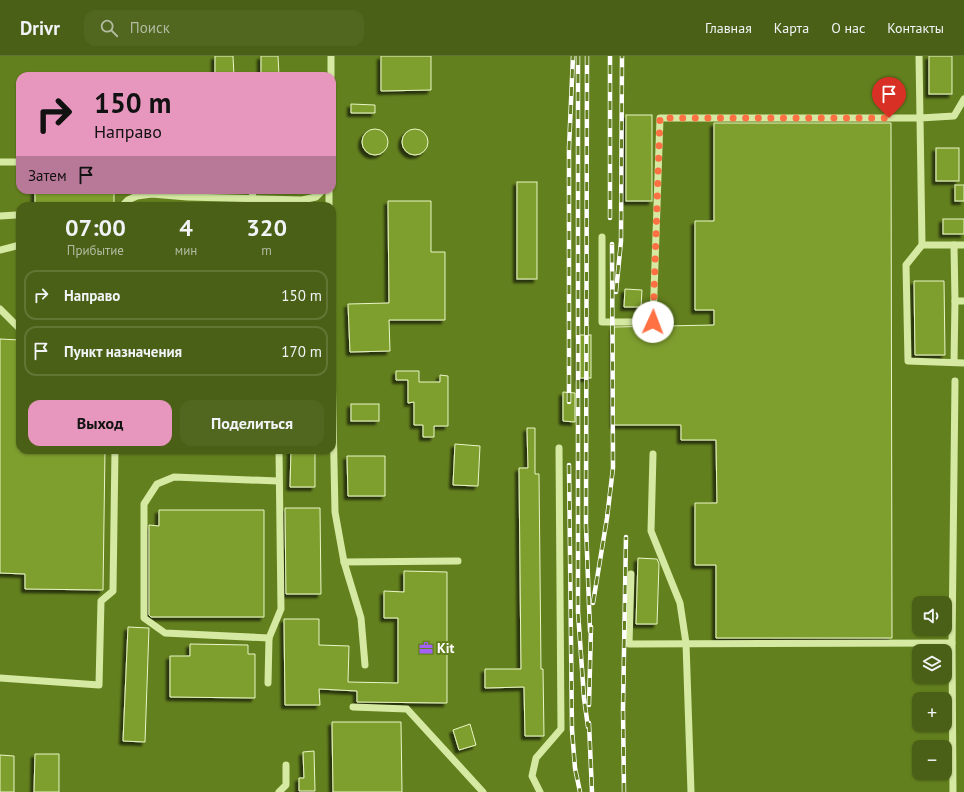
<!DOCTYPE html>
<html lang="ru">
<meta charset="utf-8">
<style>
:root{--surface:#4a6016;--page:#51661f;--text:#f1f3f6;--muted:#b2bba1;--line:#617535;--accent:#e797bd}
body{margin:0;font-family:"PT Sans",sans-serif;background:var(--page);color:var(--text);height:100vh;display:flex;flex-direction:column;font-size:15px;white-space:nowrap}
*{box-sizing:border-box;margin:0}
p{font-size:13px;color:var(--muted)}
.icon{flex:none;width:22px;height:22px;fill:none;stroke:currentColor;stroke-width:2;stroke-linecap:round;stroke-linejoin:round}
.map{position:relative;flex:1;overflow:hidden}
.side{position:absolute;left:16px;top:146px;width:320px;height:252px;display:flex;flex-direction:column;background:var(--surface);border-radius:12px;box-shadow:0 1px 3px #0004}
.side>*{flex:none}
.guide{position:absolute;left:16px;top:16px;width:320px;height:122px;border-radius:12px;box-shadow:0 1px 3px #0004;background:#e797bd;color:#111;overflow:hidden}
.tools{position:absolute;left:912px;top:540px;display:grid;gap:8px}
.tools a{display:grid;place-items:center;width:40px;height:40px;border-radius:8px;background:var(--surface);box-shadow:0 1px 3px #0004;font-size:20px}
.pin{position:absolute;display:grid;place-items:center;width:34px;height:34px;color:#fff;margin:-41px -17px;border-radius:50% 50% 50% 0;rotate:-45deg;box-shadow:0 0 4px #0007}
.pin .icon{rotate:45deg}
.me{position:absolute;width:44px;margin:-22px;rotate:2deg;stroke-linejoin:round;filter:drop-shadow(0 0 3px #0008)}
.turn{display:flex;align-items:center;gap:14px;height:84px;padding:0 12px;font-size:18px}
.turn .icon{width:52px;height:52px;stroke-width:2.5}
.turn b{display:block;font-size:28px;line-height:34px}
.then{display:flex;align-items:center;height:38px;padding:0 12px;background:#0003;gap:8px;font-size:15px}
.eta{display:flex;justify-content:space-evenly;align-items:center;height:68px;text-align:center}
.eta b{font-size:24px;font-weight:600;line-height:28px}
.cta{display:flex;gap:8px;margin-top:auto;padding:8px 12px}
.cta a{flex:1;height:46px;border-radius:12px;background:var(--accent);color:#111;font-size:16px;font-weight:600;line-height:46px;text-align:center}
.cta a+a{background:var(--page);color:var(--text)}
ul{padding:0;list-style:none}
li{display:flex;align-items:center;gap:12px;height:50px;margin:0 8px 6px;padding:0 4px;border:2px solid var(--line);border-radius:12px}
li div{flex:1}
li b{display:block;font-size:15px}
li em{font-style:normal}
header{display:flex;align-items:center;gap:24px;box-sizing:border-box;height:56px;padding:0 20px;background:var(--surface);border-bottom:1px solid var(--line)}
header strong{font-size:19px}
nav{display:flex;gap:22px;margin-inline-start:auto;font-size:14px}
.search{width:280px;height:36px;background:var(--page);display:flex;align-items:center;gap:10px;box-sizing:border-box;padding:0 14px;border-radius:12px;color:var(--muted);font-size:15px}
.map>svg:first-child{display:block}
.building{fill:#7e9e2d;stroke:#e9f6c6;filter:url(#shadow)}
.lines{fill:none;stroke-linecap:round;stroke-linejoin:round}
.minor{stroke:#d5e9a2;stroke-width:7}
.rail-casing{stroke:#fff;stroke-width:4.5}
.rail{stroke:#63801e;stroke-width:3;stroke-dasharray:9;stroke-linecap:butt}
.route{stroke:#ff7043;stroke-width:7;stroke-dasharray:0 12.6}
.labels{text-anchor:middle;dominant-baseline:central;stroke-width:4;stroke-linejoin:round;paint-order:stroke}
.poi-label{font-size:14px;font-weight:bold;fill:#fff;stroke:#63801e;text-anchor:start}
</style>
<header>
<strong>Drivr</strong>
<div class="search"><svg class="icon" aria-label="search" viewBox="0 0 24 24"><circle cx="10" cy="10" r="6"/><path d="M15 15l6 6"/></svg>Поиск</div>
<nav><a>Главная</a><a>Карта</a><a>О нас</a><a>Контакты</a></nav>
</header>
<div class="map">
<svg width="964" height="736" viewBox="0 0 964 736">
<defs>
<filter id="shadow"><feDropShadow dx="-3.5" dy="3.5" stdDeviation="1" flood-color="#0009"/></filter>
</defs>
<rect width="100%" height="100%" fill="#63801e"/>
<g class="building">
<polygon points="215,0 233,0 234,20 215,20"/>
<polygon points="261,0 278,0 279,20 261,20"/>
<polygon points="381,0 431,0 431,34 381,35"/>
<rect x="929" y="0" width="23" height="38"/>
<polygon points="351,48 375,49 375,57 351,57"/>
<rect x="626" y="59" width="26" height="86"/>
<polygon points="714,67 891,67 892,582 716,582 716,509 695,509 695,447 717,447 716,384 681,384 681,369 614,369 614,271 714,269 714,254 695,254 695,165 714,165"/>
<circle cx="415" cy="86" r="13"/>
<circle cx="375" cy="86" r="13"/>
<rect x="936" y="92" width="23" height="33"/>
<rect x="517" y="126" width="20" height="97"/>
<rect x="955" y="129" width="9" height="16"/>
<rect x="35" y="134" width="79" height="16"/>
<polygon points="388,145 431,145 431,196 445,196 445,264 389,264 390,295 350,296 348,248 389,247"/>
<rect x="943" y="163" width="21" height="15"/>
<polygon points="914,225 944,225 945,299 915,299"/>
<polygon points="625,233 642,234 641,251 624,251"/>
<rect x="580" y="279" width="11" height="43"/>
<polygon points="0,283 20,284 19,394 105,394 103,534 25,533 25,518 0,517"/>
<polygon points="396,315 419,315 419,326 440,326 440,319 448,320 448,370 434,370 434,381 423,381 423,369 414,369 414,346 408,347 408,324 396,324"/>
<polygon points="563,336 575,337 575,366 563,365"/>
<rect x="351" y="348" width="28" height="17"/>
<polygon points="527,372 535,372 535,418 539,418 541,613 543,613 544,680 525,680 524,631 485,632 485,613 521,613 519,412 528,412"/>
<polygon points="455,388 480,390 478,430 453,429"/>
<polygon points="291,394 315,394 315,431 290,431"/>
<polygon points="347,400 385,400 385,440 348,440"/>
<polygon points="285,452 320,452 321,538 286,538"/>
<polygon points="159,454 264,454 264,561 151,561 149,559 149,469 159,470"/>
<polygon points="638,502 657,503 659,508 657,568 636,568"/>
<polygon points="404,515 447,516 447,647 357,646 357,635 319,633 320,649 285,649 284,563 319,563 319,589 349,590 348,626 398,627 398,562 384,562 384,535 404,536"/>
<polygon points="128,571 149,572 145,686 123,685"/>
<polygon points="190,588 248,589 248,598 255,598 255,642 170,641 170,600 190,600"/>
<polygon points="332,666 401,666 402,736 333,736"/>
<polygon points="470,668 476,689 459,694 453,674"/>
<polygon points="314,695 315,735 299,735 299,722 304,722 303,696"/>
<polygon points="35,698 59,698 59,736 34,736"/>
<polygon points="0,699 14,700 14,736 0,736"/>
</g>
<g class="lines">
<g class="minor">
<polyline points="331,20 331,0"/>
<polyline points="964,43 954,60 920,62 922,189 906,209 908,305 964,307"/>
<polyline points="0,106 20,106"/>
<polyline points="252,143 253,134"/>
<polyline points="122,150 128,144 137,140 152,138 187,141 302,144 316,141 323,134"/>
<polyline points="329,150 329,134"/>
<polyline points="0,160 16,159"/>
<polyline points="602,181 602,266 653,266 660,62 920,62 919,0"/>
<polyline points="922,189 954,189 955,245 964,245"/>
<polyline points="954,189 964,189"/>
<polyline points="0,194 20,189"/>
<polyline points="0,253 20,273"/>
<polyline points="954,306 955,245"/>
<polyline points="332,308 335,456 344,506 361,562 365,609"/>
<polyline points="653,398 651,475 680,547 686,587 691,736"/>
<polyline points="344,506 458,505"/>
<polyline points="631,518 629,588 952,587"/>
<polyline points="269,582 165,577 144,562 144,448 157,428 174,421 278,425"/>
<polyline points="0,622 99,629 101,545 113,535 115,394"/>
<polyline points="268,627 269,582 281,553 279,394"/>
<polyline points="353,651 407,653 483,736"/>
<polyline points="279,736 286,729 286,709"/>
<polyline points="540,736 532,720 536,702 561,673 559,392"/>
<polyline points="953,736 952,587 955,325"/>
</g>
<g class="rail-casing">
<g id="rail">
<polyline points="578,0 578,556 584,642 588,671"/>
<polyline points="587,0 586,470 590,575"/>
<polyline points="610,162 610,0"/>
<polyline points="616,236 621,185 622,0"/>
<polyline points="569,346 569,92 573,0"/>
<polyline points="569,409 572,674 575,712 580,736"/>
<polyline points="593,547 607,462 613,412 612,188"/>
<polyline points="589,649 591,571"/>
<polyline points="589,667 592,736"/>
<polyline points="624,736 623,653 626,481"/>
</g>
</g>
<use href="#rail" class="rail"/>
</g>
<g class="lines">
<polyline class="route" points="653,266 660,62 889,62"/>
</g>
<defs>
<g id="office-bare" transform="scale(1.08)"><path d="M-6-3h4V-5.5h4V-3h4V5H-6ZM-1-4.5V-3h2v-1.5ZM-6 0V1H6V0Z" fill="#a361f8" stroke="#63801e" stroke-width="2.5" paint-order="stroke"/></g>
</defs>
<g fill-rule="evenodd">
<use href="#office-bare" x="426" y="592"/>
</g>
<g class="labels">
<g class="poi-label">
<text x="437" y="592">Kit</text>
</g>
</g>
</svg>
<div class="tools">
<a><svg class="icon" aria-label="sound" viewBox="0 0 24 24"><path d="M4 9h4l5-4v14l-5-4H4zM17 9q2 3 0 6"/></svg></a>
<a><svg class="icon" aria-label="layers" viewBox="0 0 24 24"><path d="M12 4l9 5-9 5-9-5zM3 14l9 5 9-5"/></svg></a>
<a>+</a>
<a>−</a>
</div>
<div class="pin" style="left:889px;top:62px;background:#d93025"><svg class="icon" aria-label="arrive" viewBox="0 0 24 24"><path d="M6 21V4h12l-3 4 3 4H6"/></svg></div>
<svg class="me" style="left:653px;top:266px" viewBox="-20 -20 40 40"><circle r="19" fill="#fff"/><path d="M0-13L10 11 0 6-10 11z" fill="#ff7043"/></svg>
<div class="guide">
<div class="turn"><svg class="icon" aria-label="right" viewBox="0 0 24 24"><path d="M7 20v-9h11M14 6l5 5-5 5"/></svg><div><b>150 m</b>Направо</div></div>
<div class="then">Затем<svg class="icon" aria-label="arrive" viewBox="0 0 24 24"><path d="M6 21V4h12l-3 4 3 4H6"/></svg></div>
</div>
<section class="side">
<div class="eta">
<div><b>07:00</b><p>Прибытие</p></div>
<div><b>4</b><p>мин</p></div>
<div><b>320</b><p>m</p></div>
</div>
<ul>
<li><svg class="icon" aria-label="right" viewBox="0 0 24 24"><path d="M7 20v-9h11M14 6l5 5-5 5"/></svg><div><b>Направо</b></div><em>150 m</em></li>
<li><svg class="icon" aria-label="arrive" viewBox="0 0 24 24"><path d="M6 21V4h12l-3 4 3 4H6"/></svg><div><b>Пункт назначения</b></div><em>170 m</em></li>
</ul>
<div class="cta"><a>Выход</a><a>Поделиться</a></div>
</section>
</div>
